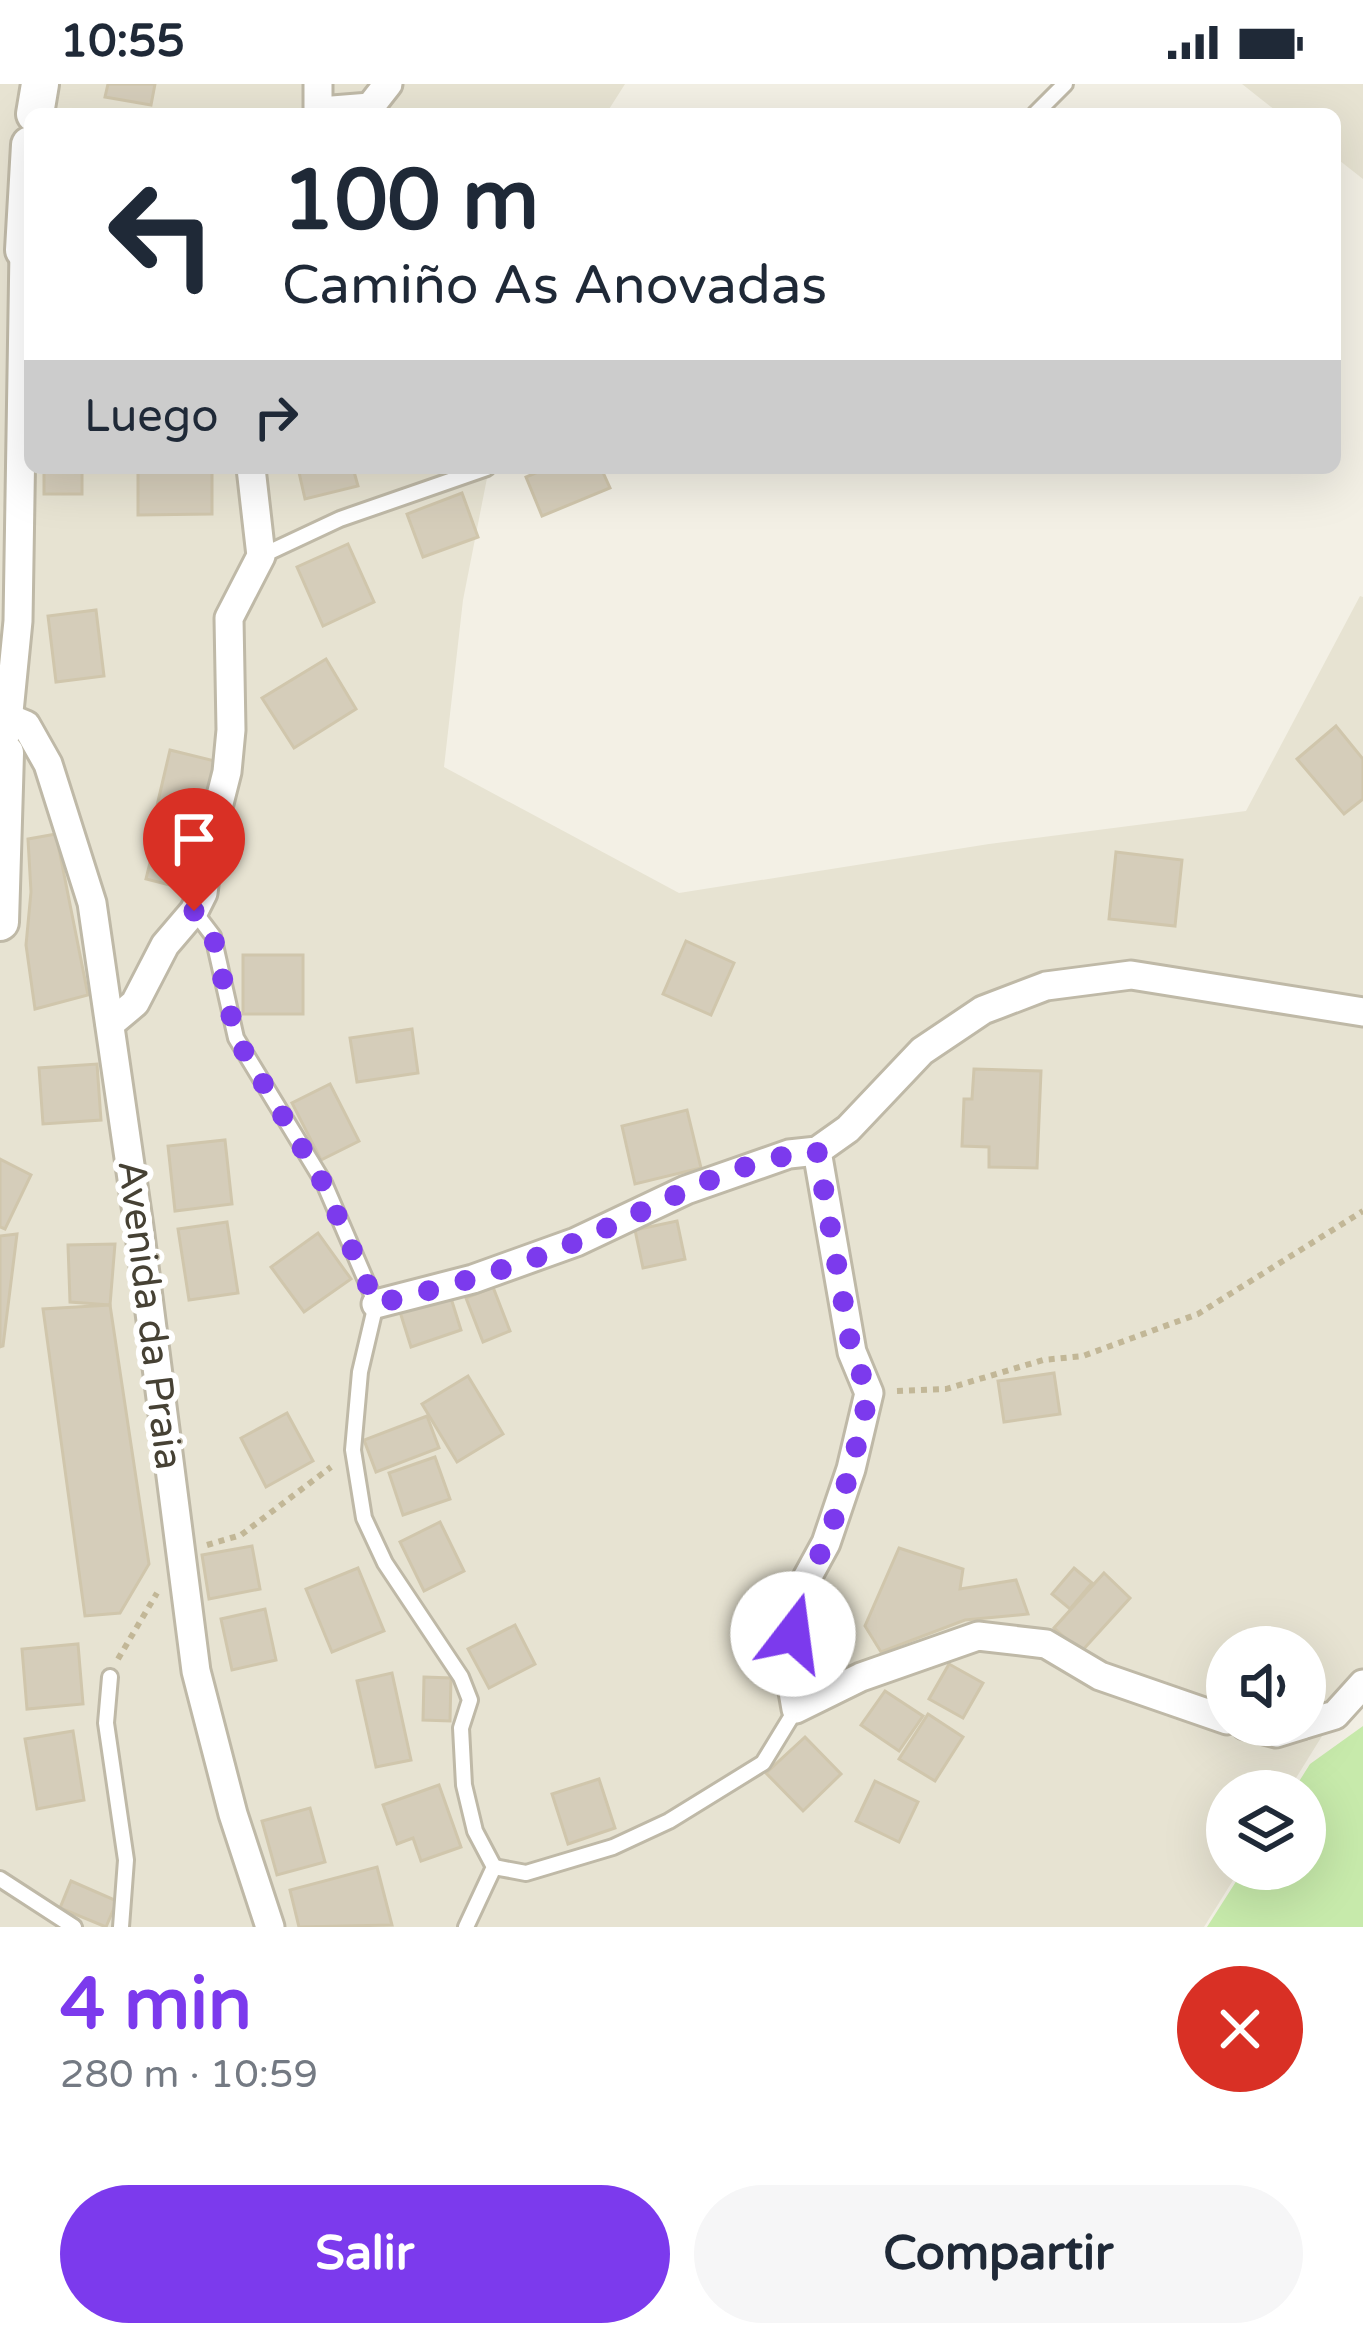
<!DOCTYPE html>
<html lang="es">
<meta charset="utf-8">
<style>
:root{--surface:#fff;--page:#f6f6f7;--text:#1f2937;--muted:#747a83;--accent:#7c3aed}
body{margin:0;font-family:"Varela Round",sans-serif;background:var(--page);color:var(--text);height:100vh;display:flex;flex-direction:column;font-size:45px;white-space:nowrap}
*{box-sizing:border-box;margin:0}
p{font-size:39px;color:var(--muted)}
.icon{flex:none;width:66px;height:66px;fill:none;stroke:currentColor;stroke-width:2;stroke-linecap:round;stroke-linejoin:round}
.map{position:relative;height:1843px;overflow:hidden}
.sheet{display:flex;flex-direction:column;background:var(--surface);flex:1}
.sheet>*{flex:none}
.hud{position:absolute;left:24px;top:24px;width:1317px;height:366px;border-radius:18px;box-shadow:0 12px 48px #0002;background:#fff;color:var(--text);overflow:hidden}
.buttons{position:absolute;left:1206px;top:1542px;display:grid;gap:24px}
.buttons a{display:grid;place-items:center;width:120px;height:120px;border-radius:50%;background:var(--surface);box-shadow:0 12px 48px #0002;font-size:60px}
.pin{position:absolute;display:grid;place-items:center;width:102px;height:102px;color:#fff;margin:-123px -51px;border-radius:50% 50% 50% 0;rotate:-45deg;box-shadow:0 0 12px #0007}
.pin .icon{rotate:45deg}
.me{position:absolute;width:132px;margin:-66px;rotate:15deg;stroke-linejoin:round;filter:drop-shadow(0 0 9px #0008)}
.turn{display:flex;align-items:center;gap:42px;height:252px;padding:0 60px;font-size:54px}
.turn .icon{width:156px;height:156px;stroke-width:2.5}
.turn b{display:block;font-size:84px;line-height:102px}
.then{display:flex;align-items:center;height:114px;padding:0 60px;background:#0003;gap:24px;font-size:45px}
.round{display:grid;place-items:center;flex:none;width:126px;height:126px;border-radius:63px;background:var(--page)}
.summary{display:flex;align-items:center;justify-content:space-between;height:204px;padding:0 60px}
h1{font-size:72px;font-weight:800;line-height:90px;color:var(--accent)}
.button{display:flex;gap:24px;margin-top:auto;padding:24px 60px}
.button a{flex:1;height:138px;border-radius:72px;background:var(--accent);color:#fff;font-size:48px;font-weight:800;line-height:138px;text-align:center}
.button a+a{background:var(--page);color:var(--text)}
.status{display:flex;justify-content:space-between;align-items:center;height:84px;padding:0 60px;background:var(--surface);direction:ltr}
.status svg{height:33px;fill:currentColor}
.map>svg:first-child{display:block}
.residential{fill:#e7e3d2;fill-rule:evenodd}
.green{fill:#c7eaab}
.building{fill:#d5cdba;stroke:#d0c6ac;stroke-width:3}
.lines{fill:none;stroke-linecap:round;stroke-linejoin:round}
.service-casing{stroke:#bfb9a7;stroke-width:20}
.minor-casing{stroke:#bfb9a7;stroke-width:33}
.tertiary-casing{stroke:#bfb9a7;stroke-width:42}
.path{stroke:#c2b797;stroke-width:6;stroke-dasharray:6 6;stroke-linecap:butt}
.service{stroke:#fff;stroke-width:14}
.minor{stroke:#fff;stroke-width:27}
.tertiary{stroke:#fff;stroke-width:36}
.route{stroke:#7c3aed;stroke-width:21;stroke-dasharray:0 37.8}
.labels{text-anchor:middle;dominant-baseline:central;stroke-width:12;stroke-linejoin:round;paint-order:stroke}
.street-label{font-size:39px;fill:#464134;stroke:#fff}
</style>
<div class="status"><b>10:55</b><svg viewBox="0 0 49 12"><path d="M0 12V9h3v3zM5 12V6h3v6zM10 12V3h3v9zM15 12V0h3v12zM26 1h20v11H26zM47 4h2v5h-2z"/></svg></div>
<div class="map">
<svg width="1363" height="1843" viewBox="0 0 1363 1843">
<rect width="100%" height="100%" fill="#f3f0e5"/>
<g class="residential">
<path d="M 0,0 L 625,0 L 606,30 L 30,30 L 30,384 L 489,384 L 463,516 L 444,683 L 679,809 L 989,760 L 1246,727 L 1360,512 L 1363,513 L 1363,1613 L 1335,1631 L 1288,1707 L 1227,1707 L 1227,1785 L 1240,1785 L 1204,1843 L 0,1843 ZM 1227,1563 L 1305,1563 L 1305,1641 L 1227,1641 Z"/>
<polygon points="1242,0 1363,0 1363,95 1335,73 1335,30 1280,30"/>
</g>
<polygon class="green" points="1363,1642 1363,1843 1207,1843 1244,1785 1305,1785 1305,1707 1293,1707 1310,1680"/>
<g class="building">
<polygon points="108,0 155,0 151,21 105,13"/>
<rect x="44" y="384" width="38" height="26"/>
<polygon points="138,384 212,384 212,430 138,431"/>
<polygon points="298,384 353,384 358,402 305,415"/>
<polygon points="547,384 601,384 610,404 542,432 526,393"/>
<polygon points="462,409 478,453 423,473 407,430"/>
<polygon points="348,460 374,518 323,542 297,483"/>
<polygon points="96,526 104,592 56,598 48,532"/>
<polygon points="326,575 356,625 294,664 262,614"/>
<polygon points="1336,642 1363,675 1363,715 1344,730 1297,675"/>
<polygon points="170,666 215,677 201,737 156,726"/>
<polygon points="158,746 198,755 185,805 146,795"/>
<polygon points="56,750 88,911 35,925 26,861 31,808 28,755"/>
<polygon points="1116,768 1182,776 1175,842 1109,835"/>
<polygon points="686,857 734,879 711,931 663,910"/>
<rect x="243" y="871" width="60" height="59"/>
<polygon points="412,945 418,989 357,998 350,954"/>
<polygon points="97,980 101,1036 43,1040 39,984"/>
<polygon points="974,985 1041,987 1037,1084 989,1083 989,1063 962,1062 964,1015 972,1015"/>
<polygon points="330,1000 359,1057 321,1076 292,1019"/>
<polygon points="687,1026 701,1084 635,1100 622,1042"/>
<polygon points="225,1056 232,1120 175,1127 168,1062"/>
<polygon points="0,1075 31,1091 5,1145 0,1143"/>
<polygon points="677,1137 685,1175 643,1184 635,1146"/>
<polygon points="227,1138 238,1209 189,1216 178,1145"/>
<polygon points="318,1149 351,1195 304,1228 271,1183"/>
<polygon points="17,1150 3,1262 0,1263 0,1152"/>
<polygon points="115,1160 110,1221 70,1218 68,1161"/>
<polygon points="493,1203 510,1247 483,1258 466,1214"/>
<polygon points="450,1211 461,1246 411,1263 400,1228"/>
<polygon points="110,1221 149,1480 120,1529 85,1532 43,1225"/>
<polygon points="1054,1289 1060,1330 1004,1338 998,1297"/>
<polygon points="468,1292 503,1350 457,1378 422,1320"/>
<polygon points="287,1329 313,1377 266,1403 241,1354"/>
<polygon points="427,1332 439,1364 376,1388 364,1356"/>
<polygon points="435,1373 450,1415 403,1431 389,1389"/>
<polygon points="440,1438 464,1487 424,1507 400,1458"/>
<polygon points="252,1462 260,1505 209,1515 202,1471"/>
<polygon points="899,1464 963,1485 960,1505 1016,1496 1028,1530 965,1536 881,1568 865,1542"/>
<polygon points="358,1484 384,1547 332,1568 306,1505"/>
<polygon points="1074,1484 1092,1499 1070,1525 1052,1510"/>
<polygon points="1104,1489 1130,1514 1081,1568 1054,1544"/>
<polygon points="265,1525 276,1576 232,1586 221,1535"/>
<polygon points="515,1541 535,1580 489,1604 468,1565"/>
<polygon points="78,1560 83,1620 27,1625 22,1565"/>
<polygon points="949,1580 983,1599 963,1634 929,1615"/>
<polygon points="392,1589 411,1676 376,1683 357,1597"/>
<polygon points="424,1593 451,1594 450,1637 423,1636"/>
<polygon points="885,1607 923,1632 899,1667 861,1641"/>
<polygon points="928,1630 963,1653 935,1697 899,1675"/>
<polygon points="73,1647 84,1716 37,1725 25,1655"/>
<polygon points="805,1653 841,1690 803,1727 766,1689"/>
<polygon points="599,1695 615,1744 568,1760 552,1710"/>
<polygon points="875,1697 918,1718 899,1758 856,1737"/>
<polygon points="439,1701 461,1763 421,1777 413,1754 397,1760 383,1721"/>
<polygon points="310,1724 325,1778 277,1791 262,1737"/>
<polygon points="377,1783 392,1841 299,1843 290,1806"/>
<polygon points="71,1797 117,1817 106,1843 60,1824"/>
</g>
<g class="lines">
<g class="service-casing">
<g id="service">
<polyline points="1035,30 1065,0"/>
<polyline points="261,472 340,435 487,384"/>
<polyline points="194,827 213,852 236,954 324,1099 376,1220 360,1288 353,1366 364,1434 385,1479 461,1593 470,1616 461,1644 464,1701 475,1747 494,1783 466,1843"/>
<polyline points="110,1593 106,1639 126,1776 121,1843"/>
<polyline points="494,1783 526,1789 613,1763 669,1737 763,1679 796,1625"/>
<polyline points="0,1795 74,1843"/>
</g>
</g>
<g class="minor-casing">
<g id="minor">
<polyline points="318,0 318,30"/>
<polyline points="320,27 370,23 388,0"/>
<polyline points="9,634 26,641 48,680 92,819 139,1143 196,1587 233,1730 270,1843"/>
<polyline points="7,648 18,537 24,166"/>
<polyline points="110,940 135,919 165,861 194,827 203,809 210,755 227,688 231,646 229,534 261,472 251,384"/>
<polyline points="817,1067 852,1268 869,1309 851,1385 826,1459 796,1514 789,1585 796,1625 861,1593 978,1552 1046,1560 1100,1592 1227,1636"/>
<polyline points="376,1220 473,1195 576,1158 686,1106 789,1070 817,1067 848,1045 922,967 983,926 1046,902 1131,891 1363,928"/>
<polyline points="1305,1640 1335,1631 1363,1600"/>
<polyline points="1245,1641 1276,1649 1302,1641"/>
</g>
</g>
<g class="tertiary-casing">
<g id="tertiary">
<polyline points="35,30 40,0"/>
<polyline points="24,166 30,61"/>
<polyline points="0,838 5,669"/>
</g>
</g>
<g class="path">
<polyline points="897,1307 946,1305 1043,1276 1083,1272 1198,1230 1363,1127"/>
<polyline points="207,1461 241,1451 331,1383"/>
<polyline points="118,1575 157,1509"/>
</g>
<use href="#service" class="service"/>
<use href="#minor" class="minor"/>
<use href="#tertiary" class="tertiary"/>
</g>
<g class="lines">
<path class="route" d="M 194,827 L 213,852 L 236,954 L 323,1099 L 376,1220 C 445,1203 513,1185 578,1157 C 655,1124 732,1075 817,1067 L 852,1268 L 869,1309 L 851,1385 L 826,1459 L 796,1514 L 793,1550"/>
</g>
<g class="labels">
<g class="street-label">
<text transform="translate(150 1231) rotate(83)">Avenida da Praia</text>
</g>
</g>
</svg>
<div class="buttons">
<a><svg class="icon" aria-label="sound" viewBox="0 0 24 24"><path d="M4 9h4l5-4v14l-5-4H4zM17 9q2 3 0 6"/></svg></a>
<a><svg class="icon" aria-label="layers" viewBox="0 0 24 24"><path d="M12 4l9 5-9 5-9-5zM3 14l9 5 9-5"/></svg></a>
</div>
<div class="pin" style="left:194px;top:827px;background:#d93025"><svg class="icon" aria-label="arrive" viewBox="0 0 24 24"><path d="M6 21V4h12l-3 4 3 4H6"/></svg></div>
<svg class="me" style="left:793px;top:1550px" viewBox="-20 -20 40 40"><circle r="19" fill="#fff"/><path d="M0-13L10 11 0 6-10 11z" fill="#7c3aed"/></svg>
<div class="hud">
<div class="turn"><svg class="icon" aria-label="left" viewBox="0 0 24 24"><path d="M17 20v-9H6M10 6l-5 5 5 5"/></svg><div><b>100 m</b>Camiño As Anovadas</div></div>
<div class="then">Luego<svg class="icon" aria-label="right" viewBox="0 0 24 24"><path d="M7 20v-9h11M14 6l5 5-5 5"/></svg></div>
</div>
</div>
<section class="sheet">
<div class="summary"><div><h1>4 min</h1><p>280 m · 10:59</p></div><a class="round" style="background:#d93025;color:#fff"><svg class="icon" aria-label="close" viewBox="0 0 24 24"><path d="M6 6l12 12M18 6L6 18"/></svg></a></div>
<div class="button"><a>Salir</a><a>Compartir</a></div>
</section>
